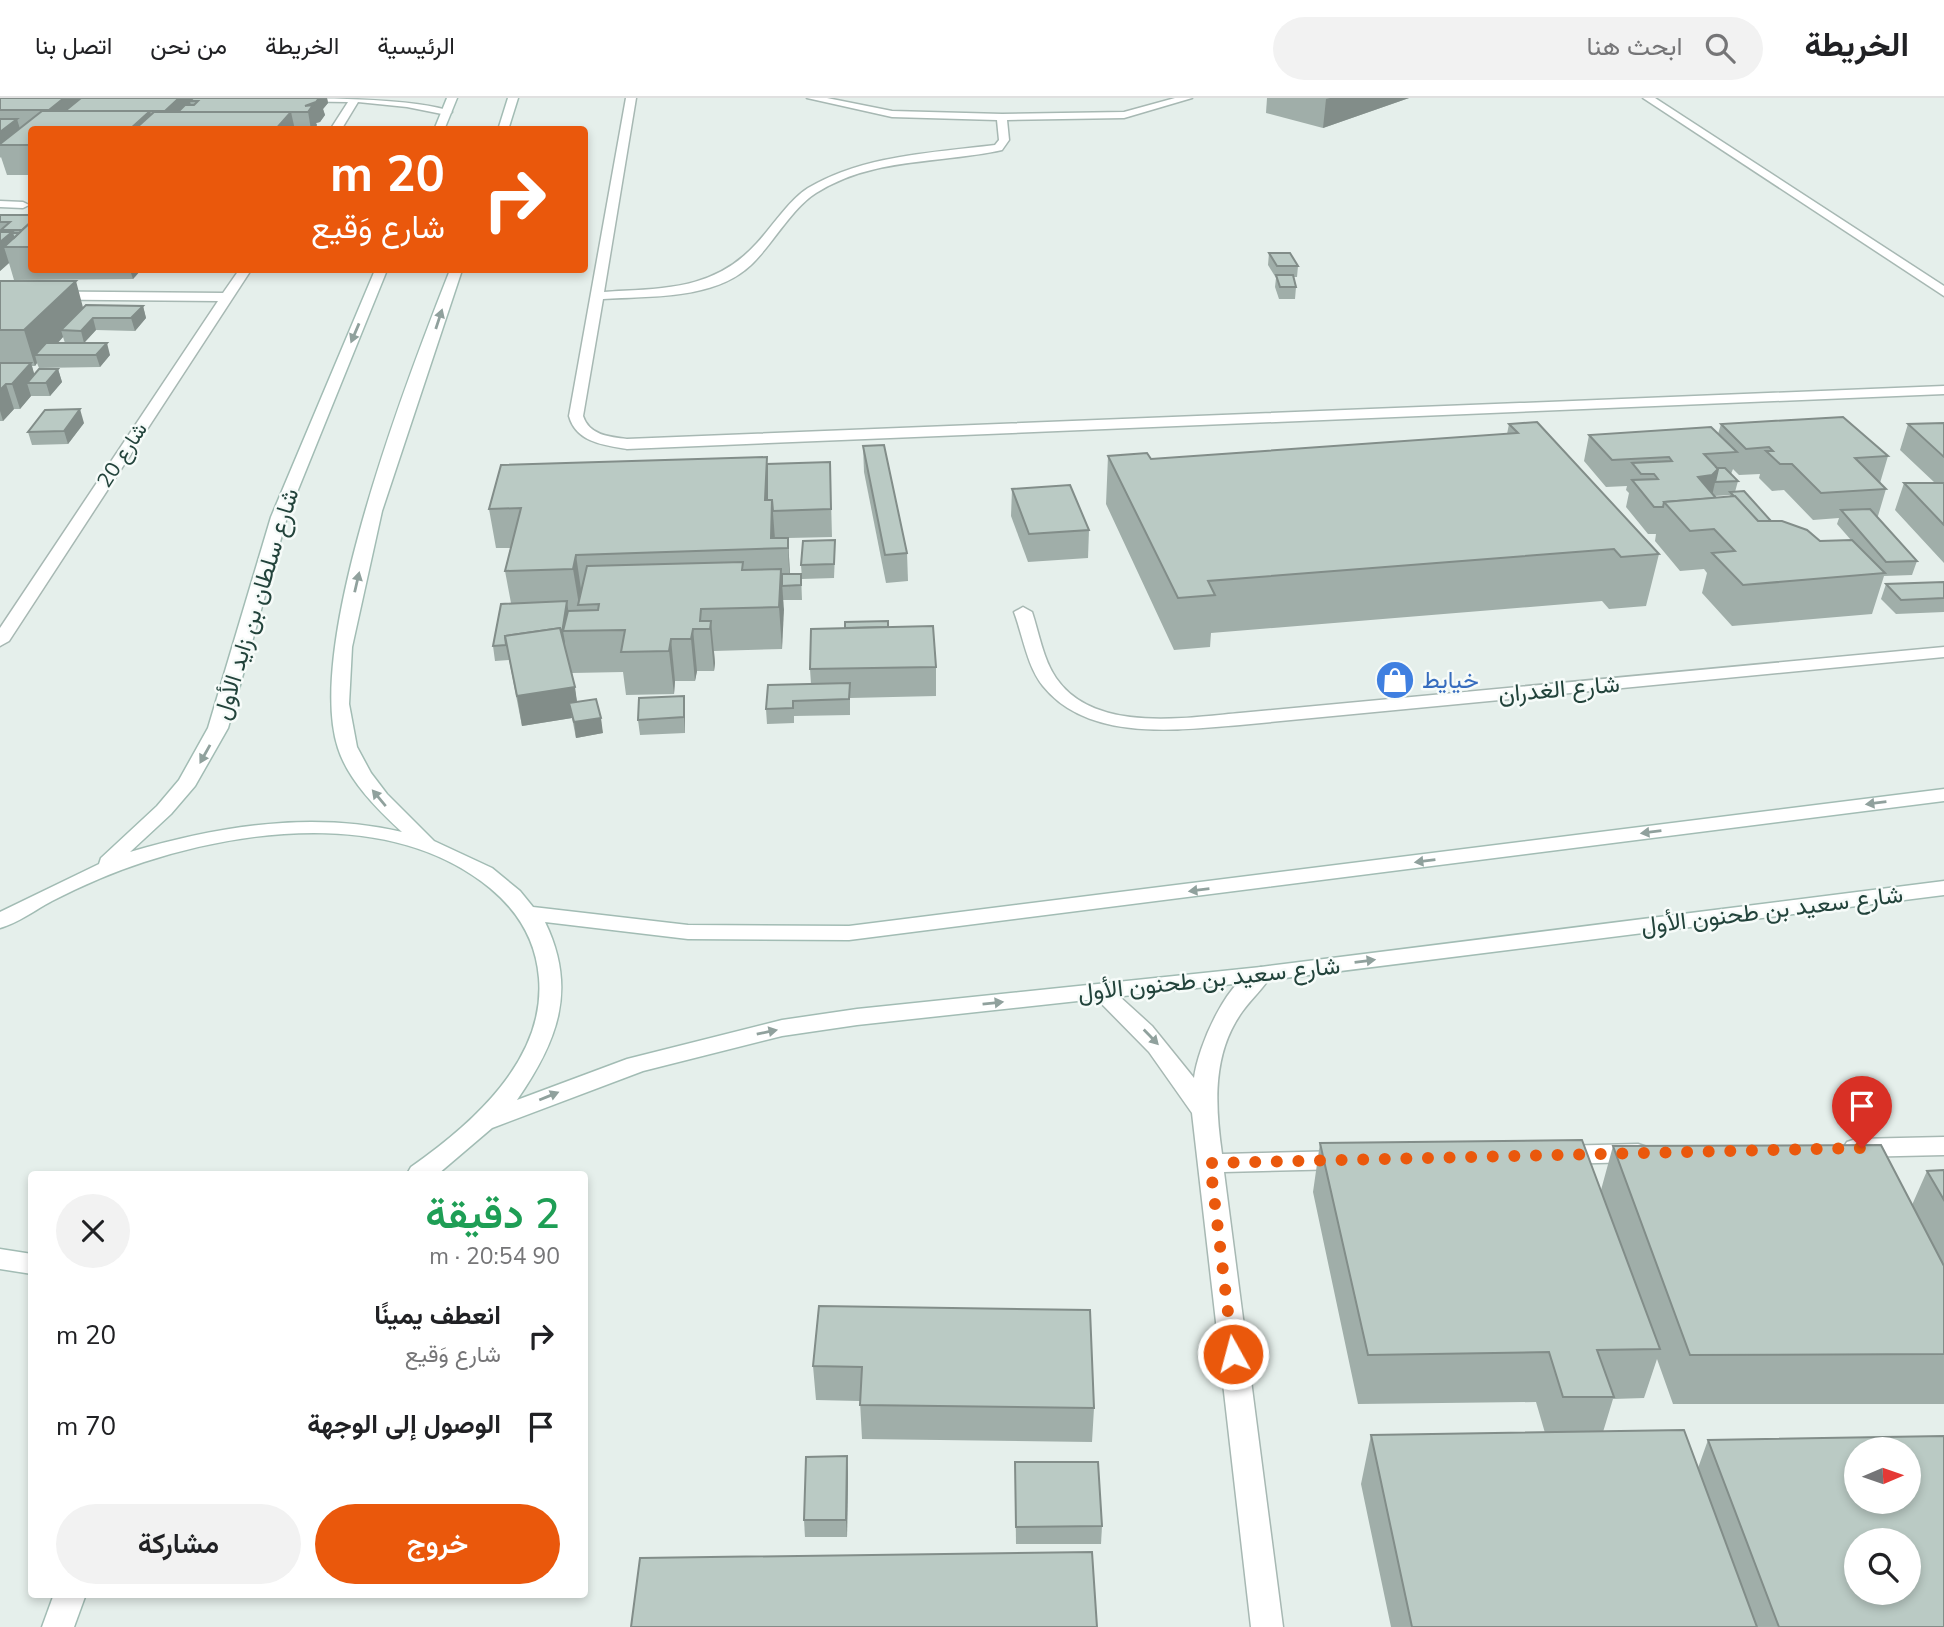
<!DOCTYPE html>
<html lang="ar">
<meta charset="utf-8">
<style>
:root{--surface:#fff;--page:#f2f2f2;--text:#202124;--muted:#757577;--line:#e0e0e0;--accent:#ea580c}
body{margin:0;font-family:"Nunito Sans",Vazirmatn,sans-serif;background:var(--page);color:var(--text);direction:rtl;height:100vh;display:flex;flex-direction:column;font-size:26px;white-space:nowrap}
*{box-sizing:border-box;margin:0}
p{font-size:23px;color:var(--muted)}
.icon{flex:none;width:38px;height:38px;fill:none;stroke:currentColor;stroke-width:2;stroke-linecap:round;stroke-linejoin:round}
.map{position:relative;flex:1;overflow:hidden;direction:ltr}
.drawer{position:absolute;left:28px;top:1073px;width:560px;height:427px;display:flex;flex-direction:column;background:var(--surface);border-radius:7px;box-shadow:0 4px 10px #0003;direction:rtl}
.drawer>*{flex:none}
.top-card{position:absolute;left:28px;top:28px;width:560px;height:147px;border-radius:7px;box-shadow:0 4px 10px #0003;direction:rtl;background:#ea580c;color:#fff;overflow:hidden}
.needle{width:46px;rotate:88deg}
.fabs{position:absolute;left:1844px;top:1339px;display:grid;gap:14px}
.fabs a{display:grid;place-items:center;width:77px;height:77px;border-radius:50%;background:var(--surface);box-shadow:0 4px 10px #0003;font-size:35px}
.pin{position:absolute;display:grid;place-items:center;width:60px;height:60px;color:#fff;margin:-72px -30px;border-radius:50% 50% 50% 0;rotate:-45deg;box-shadow:0 0 7px #0007}
.pin .icon{rotate:45deg}
.me{position:absolute;width:77px;margin:-38px;rotate:353deg;stroke-linejoin:round;filter:drop-shadow(0 0 5px #0008)}
.turn{display:flex;align-items:center;gap:24px;height:147px;padding:0 28px;font-size:32px}
.turn .icon{width:91px;height:91px;stroke-width:2.5}
.turn b{display:block;font-size:49px;line-height:60px}
.round{display:grid;place-items:center;flex:none;width:74px;height:74px;border-radius:37px;background:var(--page)}
.overview{display:flex;align-items:center;justify-content:space-between;height:119px;padding:0 28px}
h1{font-size:42px;font-weight:600;line-height:52px;color:#1e9e55}
.action{display:flex;gap:14px;margin-top:auto;padding:14px 28px}
.action a{flex:1;height:80px;border-radius:42px;background:var(--accent);color:#fff;font-size:28px;font-weight:600;line-height:80px;text-align:center}
.action a+a{background:var(--page);color:var(--text)}
ul{padding:0;list-style:none}
li{display:flex;align-items:center;gap:21px;height:91px;padding:0 28px}
li div{flex:1}
li b{display:block;font-size:26px}
li em{font-style:normal}
header{display:flex;align-items:center;gap:42px;box-sizing:border-box;height:98px;padding:0 35px;background:var(--surface);border-bottom:2px solid var(--line)}
header strong{font-size:33px}
nav{display:flex;gap:38px;margin-inline-start:auto;font-size:24px}
.search{width:490px;height:63px;background:var(--page);display:flex;align-items:center;gap:18px;box-sizing:border-box;padding:0 24px;border-radius:38px;color:var(--muted);font-size:26px}
.map>svg:first-child{display:block}
.lines{fill:none;stroke-linecap:round;stroke-linejoin:round}
.service-casing{stroke:#a7b8b3;stroke-width:3}
.minor-casing{stroke:#a7b8b3;stroke-width:3}
.secondary-casing{stroke:#a2bcb4;stroke-width:3}
.service{fill:#fff;fill-rule:evenodd}
.minor{fill:#fff;fill-rule:evenodd}
.secondary{fill:#fff;fill-rule:evenodd}
.wall{fill:#a0aea9;fill-rule:evenodd}
.shaded-wall{fill:#828d89}
.building{fill:#bacac4;stroke:#828d89;stroke-width:2;fill-rule:evenodd}
.oneway{fill:#90a19d}
.route{stroke:#ea580c;stroke-width:12;stroke-dasharray:0 21.6}
.labels{text-anchor:middle;dominant-baseline:central;stroke-width:5;stroke-linejoin:round;paint-order:stroke}
.far-street-label{font-size:21px;fill:#22433b;stroke:#f6fbf9}
.street-label{font-size:24px;fill:#22433b;stroke:#f6fbf9}
.shop-label{font-size:24px;fill:#366cbe;stroke:#f6fbf9;text-anchor:start}
</style>
<header>
<strong>الخريطة</strong>
<div class="search"><svg class="icon" aria-label="search" viewBox="0 0 24 24"><circle cx="10" cy="10" r="6"/><path d="M15 15l6 6"/></svg>ابحث هنا</div>
<nav><a>الرئيسية</a><a>الخريطة</a><a>من نحن</a><a>اتصل بنا</a></nav>
</header>
<div class="map">
<svg width="1944" height="1529" viewBox="0 0 1944 1529">
<rect width="100%" height="100%" fill="#e5efeb"/>
<g class="lines">
<g class="service-casing">
<g id="service">
<path d="M 626,0 L 636,0 L 604,194 C 663,190 714,193 757,145 C 772,129 789,102 808,90 C 864,57 931,55 995,47 L 999,42 L 997,22 L 892,19 L 807,0 L 827,0 L 892,13 L 1002,16 L 1124,14 L 1175,0 L 1192,0 L 1124,20 L 1007,22 L 1009,42 L 1002,52 C 938,66 873,59 816,95 C 792,110 772,147 751,167 C 714,202 650,198 603,201 L 583,318 C 589,337 609,339 627,341 L 1944,288 L 1944,296 L 627,351 C 603,347 576,344 569,318 Z"/>
<polygon points="1643,0 1655,0 1944,188 1944,198"/>
<path d="M 1023,509 L 1032,514 C 1039,535 1043,561 1056,580 C 1094,635 1183,620 1240,615 L 1944,549 L 1944,559 L 1240,627 C 1177,632 1088,644 1043,588 C 1027,568 1023,538 1014,514 Z"/>
</g>
</g>
<g class="minor-casing">
<g id="minor">
<path d="M 275,0 C 316,0 420,0 452,14 L 447,17 L 407,9 L 358,4 L 341,32 L 330,32 L 348,4 L 280,3 Z"/>
<polygon points="0,103 23,104 29,107 23,110 0,109"/>
<polygon points="239,172 251,172 9,543 0,548 0,530 218,203 0,201 0,193 223,195"/>
<path d="M 1261,869 L 1269,871 L 1272,876 C 1264,890 1251,901 1242,914 C 1212,956 1215,1007 1222,1056 L 1344,1053 L 1353,1056 L 1357,1062 L 1353,1068 L 1344,1071 L 1224,1074 L 1283,1529 L 1251,1529 L 1192,1015 L 1149,954 L 1089,893 L 1092,888 L 1108,888 L 1152,928 L 1194,980 C 1198,948 1228,878 1261,869 Z"/>
<polygon points="1944,1039 1944,1057 1856,1059 1847,1056 1843,1050 1847,1044 1856,1041"/>
<polygon points="1638,1046 1647,1049 1651,1055 1647,1061 1638,1064 1558,1066 1549,1063 1545,1057 1549,1051 1558,1048"/>
</g>
</g>
<g class="secondary-casing">
<g id="secondary">
<polygon points="447,0 457,0 444,32 434,32"/>
<polygon points="508,0 518,0 508,32 498,32"/>
<path d="M 375,172 L 387,172 L 287,419 L 228,630 L 195,688 L 171,716 L 130,754 C 219,728 310,713 402,734 C 377,711 348,682 338,650 C 304,546 409,276 450,172 L 462,172 L 382,413 L 352,549 L 349,606 L 357,649 L 371,675 L 387,696 L 434,743 L 492,770 L 520,793 L 533,809 L 688,827 L 849,828 L 1944,691 L 1944,703 L 849,842 L 688,841 L 545,824 C 578,892 557,944 517,1002 L 627,961 L 782,922 L 857,911 L 1261,869 L 1944,783 L 1944,797 L 1261,883 L 857,927 L 782,938 L 643,973 L 492,1030 L 438,1076 L 407,1076 L 411,1069 C 471,1027 546,962 539,880 C 536,843 519,814 490,790 C 396,713 252,729 144,764 C 113,774 81,788 52,803 C 35,812 18,825 0,830 L 0,814 L 99,766 L 101,760 L 157,708 L 179,682 L 208,630 L 271,419 Z"/>
<polygon points="0,1151 32,1156 32,1176 0,1171"/>
<polygon points="54,1496 86,1496 74,1529 42,1529"/>
</g>
</g>
<use href="#service" class="service"/>
<use href="#minor" class="minor"/>
<use href="#secondary" class="secondary"/>
</g>
<g class="wall">
<polygon points="0,0 327,0 328,5 323,11 325,17 320,24 316,25 317,27 314,32 32,32 32,77 7,77 1,59 0,60"/>
<polygon points="1267,0 1409,0 1323,30 1266,15"/>
<polygon points="0,117 32,117 32,172 141,172 133,181 14,182 9,165 0,173"/>
<polygon points="1269,155 1298,168 1297,179 1293,179 1296,189 1295,201 1279,201 1275,189 1276,180 1268,167"/>
<path d="M 0,183 L 83,210 L 143,208 L 146,220 L 135,233 L 96,232 L 84,245 L 110,257 L 100,269 L 39,270 L 37,265 L 35,268 L 32,268 L 34,277 L 58,271 L 62,284 L 50,298 L 31,298 L 20,311 L 14,311 L 3,323 L 0,323 ZM 63,239 L 65,245 L 58,245 Z"/>
<polygon points="84,325 68,346 32,347 28,334"/>
<polygon points="1944,325 1944,465 1895,412 1904,385 1935,385 1900,352 1908,326"/>
<polygon points="1509,326 1659,456 1646,508 1609,511 1602,503 1211,535 1210,549 1174,552 1106,406 1108,358 1151,361 1507,336"/>
<path d="M 1721,326 L 1888,358 L 1880,385 L 1886,391 L 1878,418 L 1876,418 L 1917,463 L 1912,477 L 1884,478 L 1872,516 L 1732,528 L 1702,495 L 1707,475 L 1704,471 L 1680,473 L 1655,443 L 1656,436 L 1648,436 L 1626,409 L 1629,395 L 1626,392 L 1627,388 L 1606,389 L 1584,363 L 1589,337 L 1718,336 ZM 1733,371 L 1739,377 L 1760,376 L 1759,380 L 1772,393 L 1784,392 L 1813,422 L 1839,420 L 1837,426 L 1851,442 L 1820,443 L 1771,423 L 1735,394 L 1738,383 L 1731,376 ZM 1730,397 L 1729,399 L 1716,400 L 1714,398 Z"/>
<polygon points="863,348 907,455 908,483 886,485 864,374"/>
<polygon points="830,364 832,439 788,440 790,476 801,476 802,502 783,502 782,551 714,553 715,565 714,573 697,573 695,583 675,583 674,596 626,597 623,574 572,575 577,604 603,635 576,640 572,620 522,628 509,562 495,563 493,548 511,505 505,473 511,450 496,450 489,411 767,367"/>
<polygon points="1012,391 1089,432 1088,460 1028,464 1011,418"/>
<polygon points="835,456 834,480 802,481 801,467"/>
<polygon points="1944,484 1944,514 1896,516 1881,501 1886,486"/>
<polygon points="888,529 936,569 936,598 850,600 850,617 794,618 794,625 767,626 766,611 811,586 810,571"/>
<polygon points="684,598 685,613 685,635 640,637 638,622"/>
<polygon points="1320,1045 1601,1092 1613,1048 1912,1107 1927,1073 1944,1072 1944,1306 1673,1306 1657,1261 1644,1300 1613,1301 1603,1334 1698,1370 1708,1342 1944,1529 1391,1529 1361,1386 1371,1337 1545,1335 1536,1304 1358,1306 1313,1094"/>
<polygon points="819,1208 1094,1310 1092,1344 862,1341 860,1303 816,1302 813,1268"/>
<polygon points="847,1358 848,1375 847,1439 805,1439 804,1422"/>
<polygon points="1015,1364 1102,1428 1101,1446 1016,1446"/>
</g>
<g class="shaded-wall">
<polygon points="64,0 90,0 67,22 49,12"/>
<polygon points="179,0 199,0 198,3 190,3 192,12 169,32 165,13"/>
<polygon points="315,0 327,0 328,5 323,11 325,17 320,24 316,25 317,27 314,32 311,32 306,1"/>
<polygon points="1330,0 1409,0 1323,30 1326,1"/>
<polygon points="150,13 155,32 129,32"/>
<polygon points="291,14 295,32 275,32"/>
<polygon points="17,21 23,41 0,47 0,34"/>
<polygon points="12,134 14,142 4,149 9,165 0,173 0,143"/>
<polygon points="130,172 141,172 133,181"/>
<polygon points="76,183 85,217 61,232 63,239 46,257 35,257 37,265 35,268 24,232"/>
<polygon points="143,208 146,220 135,233 131,220"/>
<polygon points="93,220 96,232 84,245 81,233"/>
<polygon points="107,245 110,257 100,269 96,257"/>
<polygon points="31,265 37,285 27,285 31,298 20,311 12,286"/>
<polygon points="58,271 62,284 50,298 46,285"/>
<polygon points="6,286 14,311 3,323 0,313 0,292"/>
<polygon points="80,311 84,325 68,346 64,333"/>
<polygon points="1718,371 1712,398 1698,379"/>
<polygon points="772,402 775,441 771,440"/>
<polygon points="788,440 790,480 790,491 788,450"/>
<polygon points="576,457 582,498 579,507 573,471"/>
<polygon points="781,471 784,512 782,551 779,509"/>
<polygon points="567,503 569,518 563,533 565,544 564,551 562,536"/>
<polygon points="711,523 715,565 714,573 710,531"/>
<polygon points="693,531 697,573 695,583 691,541"/>
<polygon points="671,541 675,583 674,596 669,553"/>
<polygon points="575,589 579,619 569,605 572,620 522,628 517,598"/>
<polygon points="684,598 685,613 685,635 684,619"/>
<polygon points="601,620 603,635 576,640 574,624"/>
<polygon points="847,1358 848,1375 847,1439 846,1422"/>
</g>
<g class="building">
<polygon points="0,0 64,0 49,12 0,12"/>
<polygon points="81,0 179,0 165,13 65,13"/>
<polygon points="193,0 319,0 316,4 305,8 313,7 308,14 178,14 185,7 194,7 198,3 190,3"/>
<polygon points="42,13 150,13 129,32 32,32 32,47 0,47 0,46"/>
<polygon points="154,14 291,14 275,32 134,32"/>
<polygon points="0,21 17,21 0,34"/>
<polygon points="0,117 32,117 32,123 22,132 1,132 10,124 0,124"/>
<polygon points="32,123 32,149 4,149"/>
<polygon points="0,134 12,134 0,144"/>
<polygon points="12,135 19,135 14,140"/>
<polygon points="1269,155 1290,155 1298,168 1277,168"/>
<polygon points="1276,177 1293,177 1296,189 1280,189"/>
<polygon points="0,183 76,183 24,232 0,232"/>
<polygon points="86,207 143,208 131,220 93,220 81,233 61,232"/>
<polygon points="46,245 107,245 96,257 35,257"/>
<polygon points="0,265 31,265 12,286 6,286 0,292"/>
<polygon points="39,271 58,271 46,285 27,285"/>
<polygon points="80,311 64,333 28,334 45,312"/>
<polygon points="1843,319 1888,358 1855,360 1886,391 1821,395 1792,366 1780,366 1766,353 1773,353 1769,349 1746,351 1721,326"/>
<polygon points="1537,324 1659,456 1621,459 1614,451 1208,483 1215,497 1178,500 1108,358 1147,355 1151,361 1518,335 1509,326"/>
<polygon points="1944,325 1944,359 1908,326"/>
<polygon points="1711,329 1737,354 1704,356 1718,371 1712,377 1698,379 1716,400 1664,404 1663,409 1654,409 1632,382 1658,381 1654,376 1641,376 1632,365 1672,363 1669,359 1612,362 1589,337"/>
<polygon points="884,347 907,455 885,457 863,348"/>
<polygon points="767,359 765,402 772,402 771,440 788,440 788,450 576,457 573,471 505,473 521,410 489,411 501,367"/>
<polygon points="830,364 831,411 773,413 772,402 767,402 767,366"/>
<polygon points="1717,370 1725,370 1738,383 1715,384 1718,371"/>
<polygon points="1904,385 1944,385 1944,427"/>
<polygon points="1070,387 1089,432 1029,436 1012,391"/>
<polygon points="1744,393 1771,423 1758,423 1730,394"/>
<polygon points="1735,398 1758,423 1782,423 1807,432 1820,443 1852,442 1885,475 1743,487 1712,455 1735,453 1714,431 1690,433 1664,404"/>
<polygon points="1870,411 1917,463 1886,464 1841,412"/>
<polygon points="835,442 834,466 801,467 803,443"/>
<polygon points="743,464 742,472 781,471 779,509 701,511 700,523 711,523 710,531 693,531 691,541 671,541 669,553 621,554 625,532 563,533 568,513 598,512 599,506 578,507 587,468"/>
<polygon points="782,476 801,476 801,487 782,488"/>
<polygon points="1944,484 1944,500 1901,502 1886,486"/>
<polygon points="567,503 562,535 560,530 505,538 506,547 493,548 501,506"/>
<polygon points="888,523 888,529 845,530 845,524"/>
<polygon points="933,528 936,569 810,571 811,531"/>
<polygon points="560,530 575,589 517,598 505,538"/>
<polygon points="850,585 849,601 793,603 793,610 766,611 768,587"/>
<polygon points="684,598 684,619 638,622 639,600"/>
<polygon points="596,601 601,620 574,624 569,605"/>
<polygon points="1582,1042 1660,1251 1597,1252 1614,1299 1563,1299 1549,1254 1368,1257 1320,1045"/>
<polygon points="1881,1047 1944,1168 1944,1256 1690,1257 1613,1048"/>
<polygon points="1944,1072 1944,1102 1927,1073"/>
<polygon points="819,1208 1090,1212 1094,1310 860,1307 862,1269 813,1268"/>
<polygon points="1684,1332 1757,1529 1412,1529 1371,1337"/>
<path d="M 1944,1338 L 1944,1529 L 1779,1529 L 1708,1342 ZM 1857,1351 L 1909,1351 L 1909,1404 L 1857,1404 ZM 1857,1442 L 1909,1442 L 1909,1494 L 1857,1494 Z"/>
<polygon points="847,1358 846,1422 804,1422 806,1359"/>
<polygon points="1015,1364 1098,1364 1102,1428 1016,1429"/>
<polygon points="1092,1454 1097,1529 631,1529 640,1460"/>
</g>
<defs><path id="oneway-solid" d="M-6-.8H1V-3.2L6.5 0L1 3.2V.8H-6Z" transform="scale(1.75)"/></defs>
<g class="oneway">
<use href="#oneway-solid" transform="translate(439 221) rotate(-72)"/>
<use href="#oneway-solid" transform="translate(355 235) rotate(113)"/>
<use href="#oneway-solid" transform="translate(357 484) rotate(-77)"/>
<use href="#oneway-solid" transform="translate(205 656) rotate(119)"/>
<use href="#oneway-solid" transform="translate(379 700) rotate(-130)"/>
<use href="#oneway-solid" transform="translate(1876 705) rotate(173)"/>
<use href="#oneway-solid" transform="translate(1651 734) rotate(173)"/>
<use href="#oneway-solid" transform="translate(1425 763) rotate(173)"/>
<use href="#oneway-solid" transform="translate(1199 792) rotate(173)"/>
<use href="#oneway-solid" transform="translate(1365 863) rotate(-7)"/>
<use href="#oneway-solid" transform="translate(993 905) rotate(-6)"/>
<use href="#oneway-solid" transform="translate(767 934) rotate(-12)"/>
<use href="#oneway-solid" transform="translate(1151 939) rotate(46)"/>
<use href="#oneway-solid" transform="translate(549 998) rotate(-22)"/>
</g>
<g class="lines">
<polyline class="route" points="1233,1256 1210,1065 1862,1050"/>
</g>
<defs>
<g id="shop-disc" transform="scale(2.0125)"><circle r="9.5" fill="#3f7fe0" stroke="#f6fbf9"/><path d="M-5-2.5h2.3a2.7 3.5 0 0 1 5.4 0H5L5.5 6h-11ZM-1.5-2.5h3a1.5 2.3 0 0 0-3 0Z" fill="#fff"/></g>
</defs>
<g fill-rule="evenodd">
<use href="#shop-disc" x="1395" y="582"/>
</g>
<g class="labels">
<g class="far-street-label">
<text transform="translate(122 357) rotate(-57)">شارع 20</text>
</g>
<g class="street-label">
<text transform="translate(256 506) rotate(-73)">شارع سلطان بن زايد الأول</text>
<text transform="translate(1559 591) rotate(-5)">شارع الغدران</text>
<text transform="translate(1772 812) rotate(-7)">شارع سعيد بن طحنون الأول</text>
<text transform="translate(1209 881) rotate(-6)">شارع سعيد بن طحنون الأول</text>
</g>
<g class="shop-label">
<text x="1422" y="582">خيايط</text>
</g>
</g>
</svg>
<div class="fabs">
<a><svg class="needle" viewBox="-14 -14 28 28"><path d="M0-13l5 13h-10z" fill="#e53935"/><path d="M0 13l5-13h-10z" fill="#757577"/></svg></a>
<a><svg class="icon" aria-label="search" viewBox="0 0 24 24"><circle cx="10" cy="10" r="6"/><path d="M15 15l6 6"/></svg></a>
</div>
<div class="pin" style="left:1862px;top:1050px;background:#d93025"><svg class="icon" aria-label="arrive" viewBox="0 0 24 24"><path d="M6 21V4h12l-3 4 3 4H6"/></svg></div>
<svg class="me" style="left:1233px;top:1256px" viewBox="-20 -20 40 40"><circle r="17" fill="#ea580c" stroke="#fff" stroke-width="3"/><path d="M0-11L8 9 0 5-8 9z" fill="#fff"/></svg>
<div class="top-card">
<div class="turn"><svg class="icon" aria-label="right" viewBox="0 0 24 24"><path d="M7 20v-9h11M14 6l5 5-5 5"/></svg><div><b>20 m</b>شارع وَقيع</div></div>
</div>
<section class="drawer">
<div class="overview"><div><h1>2 دقيقة</h1><p>90 m · 20:54</p></div><a class="round"><svg class="icon" aria-label="close" viewBox="0 0 24 24"><path d="M6 6l12 12M18 6L6 18"/></svg></a></div>
<ul>
<li><svg class="icon" aria-label="right" viewBox="0 0 24 24"><path d="M7 20v-9h11M14 6l5 5-5 5"/></svg><div><b>انعطف يمينًا</b><p>شارع وَقيع</p></div><em>20 m</em></li>
<li><svg class="icon" aria-label="arrive" viewBox="0 0 24 24"><path d="M6 21V4h12l-3 4 3 4H6"/></svg><div><b>الوصول إلى الوجهة</b></div><em>70 m</em></li>
</ul>
<div class="action"><a>خروج</a><a>مشاركة</a></div>
</section>
</div>
